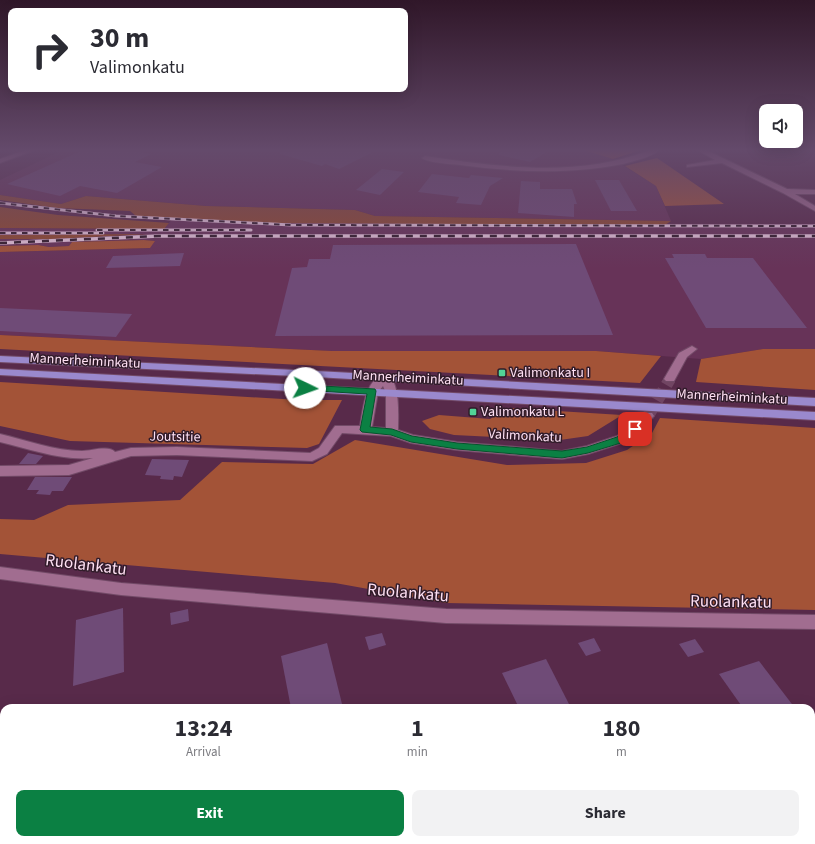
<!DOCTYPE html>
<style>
:root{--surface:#fff;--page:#f2f2f3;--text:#2b2b33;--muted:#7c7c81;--accent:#0b8043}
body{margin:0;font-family:"Source Sans 3",sans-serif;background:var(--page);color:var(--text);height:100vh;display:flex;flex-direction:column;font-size:15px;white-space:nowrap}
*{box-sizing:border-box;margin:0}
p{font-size:13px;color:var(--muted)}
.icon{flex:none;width:22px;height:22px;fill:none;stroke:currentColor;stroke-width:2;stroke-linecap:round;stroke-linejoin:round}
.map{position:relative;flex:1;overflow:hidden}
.drawer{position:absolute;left:0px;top:704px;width:815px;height:140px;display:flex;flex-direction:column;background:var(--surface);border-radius:12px 12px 0 0;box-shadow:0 4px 16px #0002}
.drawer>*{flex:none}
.top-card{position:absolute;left:8px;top:8px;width:400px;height:84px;border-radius:8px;box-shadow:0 4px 16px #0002;background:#fff;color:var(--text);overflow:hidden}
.tools{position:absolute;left:759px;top:104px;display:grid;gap:8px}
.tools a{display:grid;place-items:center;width:44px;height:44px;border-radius:8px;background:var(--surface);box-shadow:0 4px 16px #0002;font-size:20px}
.pin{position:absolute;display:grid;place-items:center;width:34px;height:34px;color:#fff;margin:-17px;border-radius:8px;box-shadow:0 2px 6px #0006}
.me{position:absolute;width:44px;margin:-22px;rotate:93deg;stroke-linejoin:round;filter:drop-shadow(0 0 3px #0008)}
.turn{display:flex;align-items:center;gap:14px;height:84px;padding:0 16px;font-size:18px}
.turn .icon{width:52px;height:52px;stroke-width:2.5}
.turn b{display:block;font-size:28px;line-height:34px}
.eta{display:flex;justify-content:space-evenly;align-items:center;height:68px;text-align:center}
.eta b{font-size:24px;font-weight:700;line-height:28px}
.primary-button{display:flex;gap:8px;margin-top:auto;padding:8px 16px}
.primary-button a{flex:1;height:46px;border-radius:8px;background:var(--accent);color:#fff;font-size:16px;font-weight:700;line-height:46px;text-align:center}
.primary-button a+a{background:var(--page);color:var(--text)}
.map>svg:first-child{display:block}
.built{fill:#673358}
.green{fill:#8e4930}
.forest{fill:#a35337}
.building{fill:#6f4b77}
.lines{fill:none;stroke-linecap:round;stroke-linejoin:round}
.minor-tunnel{stroke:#714563;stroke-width:12;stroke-dasharray:12 6;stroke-linecap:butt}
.minor-casing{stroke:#724a67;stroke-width:2}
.major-casing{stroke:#724a67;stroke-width:2}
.minor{fill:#a16d90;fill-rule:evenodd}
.major{fill:#9a89cd;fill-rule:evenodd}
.rail-far1-casing{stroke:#e6c6db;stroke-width:3}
.rail-casing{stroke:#e6c6db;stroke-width:3.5}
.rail-far1{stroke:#311c2a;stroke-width:2;stroke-dasharray:5.5;stroke-linecap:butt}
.rail{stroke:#311c2a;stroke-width:2.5;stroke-dasharray:7;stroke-linecap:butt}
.route{fill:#0b8043;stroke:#07532c}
.poi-dot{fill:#52d397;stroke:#311c2a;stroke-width:1.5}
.labels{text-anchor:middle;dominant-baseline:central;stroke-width:3;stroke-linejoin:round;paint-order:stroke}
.street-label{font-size:14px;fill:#fee0f3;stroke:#311c2a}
.poi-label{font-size:14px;fill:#fee0f3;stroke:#311c2a;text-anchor:start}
.near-street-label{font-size:17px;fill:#fee0f3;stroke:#311c2a}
</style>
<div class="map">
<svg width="815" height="844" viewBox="0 0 815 844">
<rect width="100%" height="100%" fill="#582a4a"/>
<g class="built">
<polygon points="63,150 583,150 613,159 656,186 671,221 375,216 355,210 206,206 86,196 61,204 0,195 0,180"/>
<polygon points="173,218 247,223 815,224 815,349 763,349 701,359 596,351 332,351 0,335 0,252 149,248 155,241 144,240 72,242 69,246 49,247 38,245 0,246 0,239 52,239 148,234 0,235 0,228 164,229"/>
</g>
<g class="green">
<polygon points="0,195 61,204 86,196 206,206 355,210 375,216 671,221 665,225 247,223 136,216 130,211 57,208 0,200"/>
<polygon points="0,207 58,215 169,223 164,229 0,228"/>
<polygon points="149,234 52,239 0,239 0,235"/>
</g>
<g class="forest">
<polygon points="583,150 641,150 613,159"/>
<polygon points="657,158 724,204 665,206 656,186 625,166"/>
<polygon points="144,240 155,241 150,248 0,252 0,246 38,245 49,247 69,246 72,242"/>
<polygon points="0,335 332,351 596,351 661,356 640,383 0,349"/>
<polygon points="763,349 815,349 815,390 696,382 701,359"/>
<polygon points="0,382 299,400 342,400 319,444 307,448 70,441 0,426"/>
<polygon points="509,408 622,415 588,436 560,440 454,435 430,429 422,421 439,415 490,419"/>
<polygon points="660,418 815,428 815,610 446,603 335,583 0,554 0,519 34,520 68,505 180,500 222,462 313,464 355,440 507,465 586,463 627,450 652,433"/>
<polygon points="120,840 558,840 579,844 128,844"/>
</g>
<g class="building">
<polygon points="83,150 130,150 151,154 135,162 162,167 117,193 80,186 60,196 7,184"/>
<polygon points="280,150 377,150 339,169 325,164 322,166 280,154"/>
<polygon points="500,150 550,150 530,162 499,155"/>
<polygon points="382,169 404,172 380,195 356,190"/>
<polygon points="432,174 469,178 471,175 503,178 490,186 481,205 456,203 459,197 418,192"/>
<polygon points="595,180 619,180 637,211 611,211"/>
<polygon points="521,181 540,182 540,189 572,189 577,204 574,204 574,217 518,213"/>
<polygon points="576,244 613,335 275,336 292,268 307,267 309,259 330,259 333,245"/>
<polygon points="184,253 180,266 106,268 113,256"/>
<polygon points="672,254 705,254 707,258 753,258 807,328 706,328 665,258 674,258"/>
<polygon points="0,308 132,314 116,337 0,331"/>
<polygon points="28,453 43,456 36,464 19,464"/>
<polygon points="152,459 189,460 182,477 174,476 173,480 160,479 161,476 145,475"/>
<polygon points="35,477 72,477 63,491 52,491 50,495 36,494 39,490 27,490"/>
<polygon points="123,608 124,672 73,686 76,620"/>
<polygon points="188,609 189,621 171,625 170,613"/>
<polygon points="382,633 386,645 369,650 365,637"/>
<polygon points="594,638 601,651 586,656 578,643"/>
<polygon points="695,639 704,652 688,657 679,644"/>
<polygon points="327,643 343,708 291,708 281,656"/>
<polygon points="546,659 571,708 519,708 502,673"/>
<polygon points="759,661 795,708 743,708 719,674"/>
</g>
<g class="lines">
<polyline class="minor-tunnel" points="648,416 670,379"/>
<g class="minor-casing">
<g id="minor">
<polygon points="25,150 35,150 0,163 0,159"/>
<path d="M 650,150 L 660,150 C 651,157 635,161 623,164 C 569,175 514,172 460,165 C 451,164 428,163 422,158 L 425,156 C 499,167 579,178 650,150 Z"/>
<polygon points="697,150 706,150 787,189 815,190 815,194 795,194 815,206 815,211 783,193 722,163 687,167 687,165 715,160"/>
<polygon points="692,346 697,349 687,357 674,381 666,381 664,379 679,353"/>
<path d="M 385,374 C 401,378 398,417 398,430 L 413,435 L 457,442 L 562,451 L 587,446 L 617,436 L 631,426 L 644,413 L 652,413 L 654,416 L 639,432 L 625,442 L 588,454 L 562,459 L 457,450 L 411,443 L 391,436 L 342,433 L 327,454 L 312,461 L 177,455 L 131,456 L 69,475 L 0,476 L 0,466 L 69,465 L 93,458 C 62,461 30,449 0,442 L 0,434 C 26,440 55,451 82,451 C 91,451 109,445 115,452 L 131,448 L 177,447 L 310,453 L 319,448 L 335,426 L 360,426 C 363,409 365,379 385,374 ZM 383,386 L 386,393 L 386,428 L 372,427 L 378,392 Z"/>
<polygon points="0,567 121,583 446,609 815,615 815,629 446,623 121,595 0,579"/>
</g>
</g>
<g class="major-casing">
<g id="major">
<polygon points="0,356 316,371 815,398 815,406 316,377 0,362"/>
<polygon points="0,369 815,412 815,420 0,375"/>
<polygon points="4,832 4,840 25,840 26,844 0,844 0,835"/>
</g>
</g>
<use href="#minor" class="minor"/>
<use href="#major" class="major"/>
<g class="rail-far1-casing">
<g id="rail-far1">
<polyline points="0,203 116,216 291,225 815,226"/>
<polyline points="97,230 251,230"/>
<polyline points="0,233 103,233"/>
</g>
</g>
<g class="rail-casing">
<polyline id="rail" points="0,243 159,236 815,236"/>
</g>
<use href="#rail-far1" class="rail-far1"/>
<use href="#rail" class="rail"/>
</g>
<linearGradient id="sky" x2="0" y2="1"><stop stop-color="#301729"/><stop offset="0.56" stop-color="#644a6b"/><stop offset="1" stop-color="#644a6b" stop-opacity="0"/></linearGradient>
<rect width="815" height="268" fill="url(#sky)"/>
<polygon class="route" points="305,385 375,389 376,391 370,427 392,429 412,436 457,443 562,451 587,447 617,437 632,427 639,427 640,429 624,442 588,453 562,458 457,449 411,442 391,435 362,432 360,430 367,394 302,390 302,386"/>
<g class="poi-dot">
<rect x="498" y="369" width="8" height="8" rx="2"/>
<rect x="469" y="408" width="8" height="8" rx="2"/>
</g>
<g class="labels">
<g class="street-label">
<text transform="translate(85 361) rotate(3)">Mannerheiminkatu</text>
<text transform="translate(408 378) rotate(3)">Mannerheiminkatu</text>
<text transform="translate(732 397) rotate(3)">Mannerheiminkatu</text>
<text transform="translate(525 436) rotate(3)">Valimonkatu</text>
<text transform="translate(175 437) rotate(1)">Joutsitie</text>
</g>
<g class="poi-label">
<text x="510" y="373">Valimonkatu I</text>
<text x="481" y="412">Valimonkatu L</text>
</g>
<g class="near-street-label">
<text transform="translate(86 565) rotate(7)">Ruolankatu</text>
<text transform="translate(408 593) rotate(5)">Ruolankatu</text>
<text transform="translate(731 602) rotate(1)">Ruolankatu</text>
</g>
</g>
</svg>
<div class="tools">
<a><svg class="icon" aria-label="sound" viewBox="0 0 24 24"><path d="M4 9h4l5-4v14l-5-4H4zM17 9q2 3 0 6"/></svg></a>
</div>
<div class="pin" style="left:635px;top:429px;background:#d93025"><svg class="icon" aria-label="arrive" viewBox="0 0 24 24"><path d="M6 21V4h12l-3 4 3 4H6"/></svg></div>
<svg class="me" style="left:305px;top:388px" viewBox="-20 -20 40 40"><circle r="19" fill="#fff"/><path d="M0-13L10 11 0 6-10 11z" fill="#0b8043"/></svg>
<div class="top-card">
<div class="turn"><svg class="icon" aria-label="right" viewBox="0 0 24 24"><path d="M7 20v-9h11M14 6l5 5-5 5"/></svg><div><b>30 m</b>Valimonkatu</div></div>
</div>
<section class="drawer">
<div class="eta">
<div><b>13:24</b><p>Arrival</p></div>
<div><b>1</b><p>min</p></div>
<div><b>180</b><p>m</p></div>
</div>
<div class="primary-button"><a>Exit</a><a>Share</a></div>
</section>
</div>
